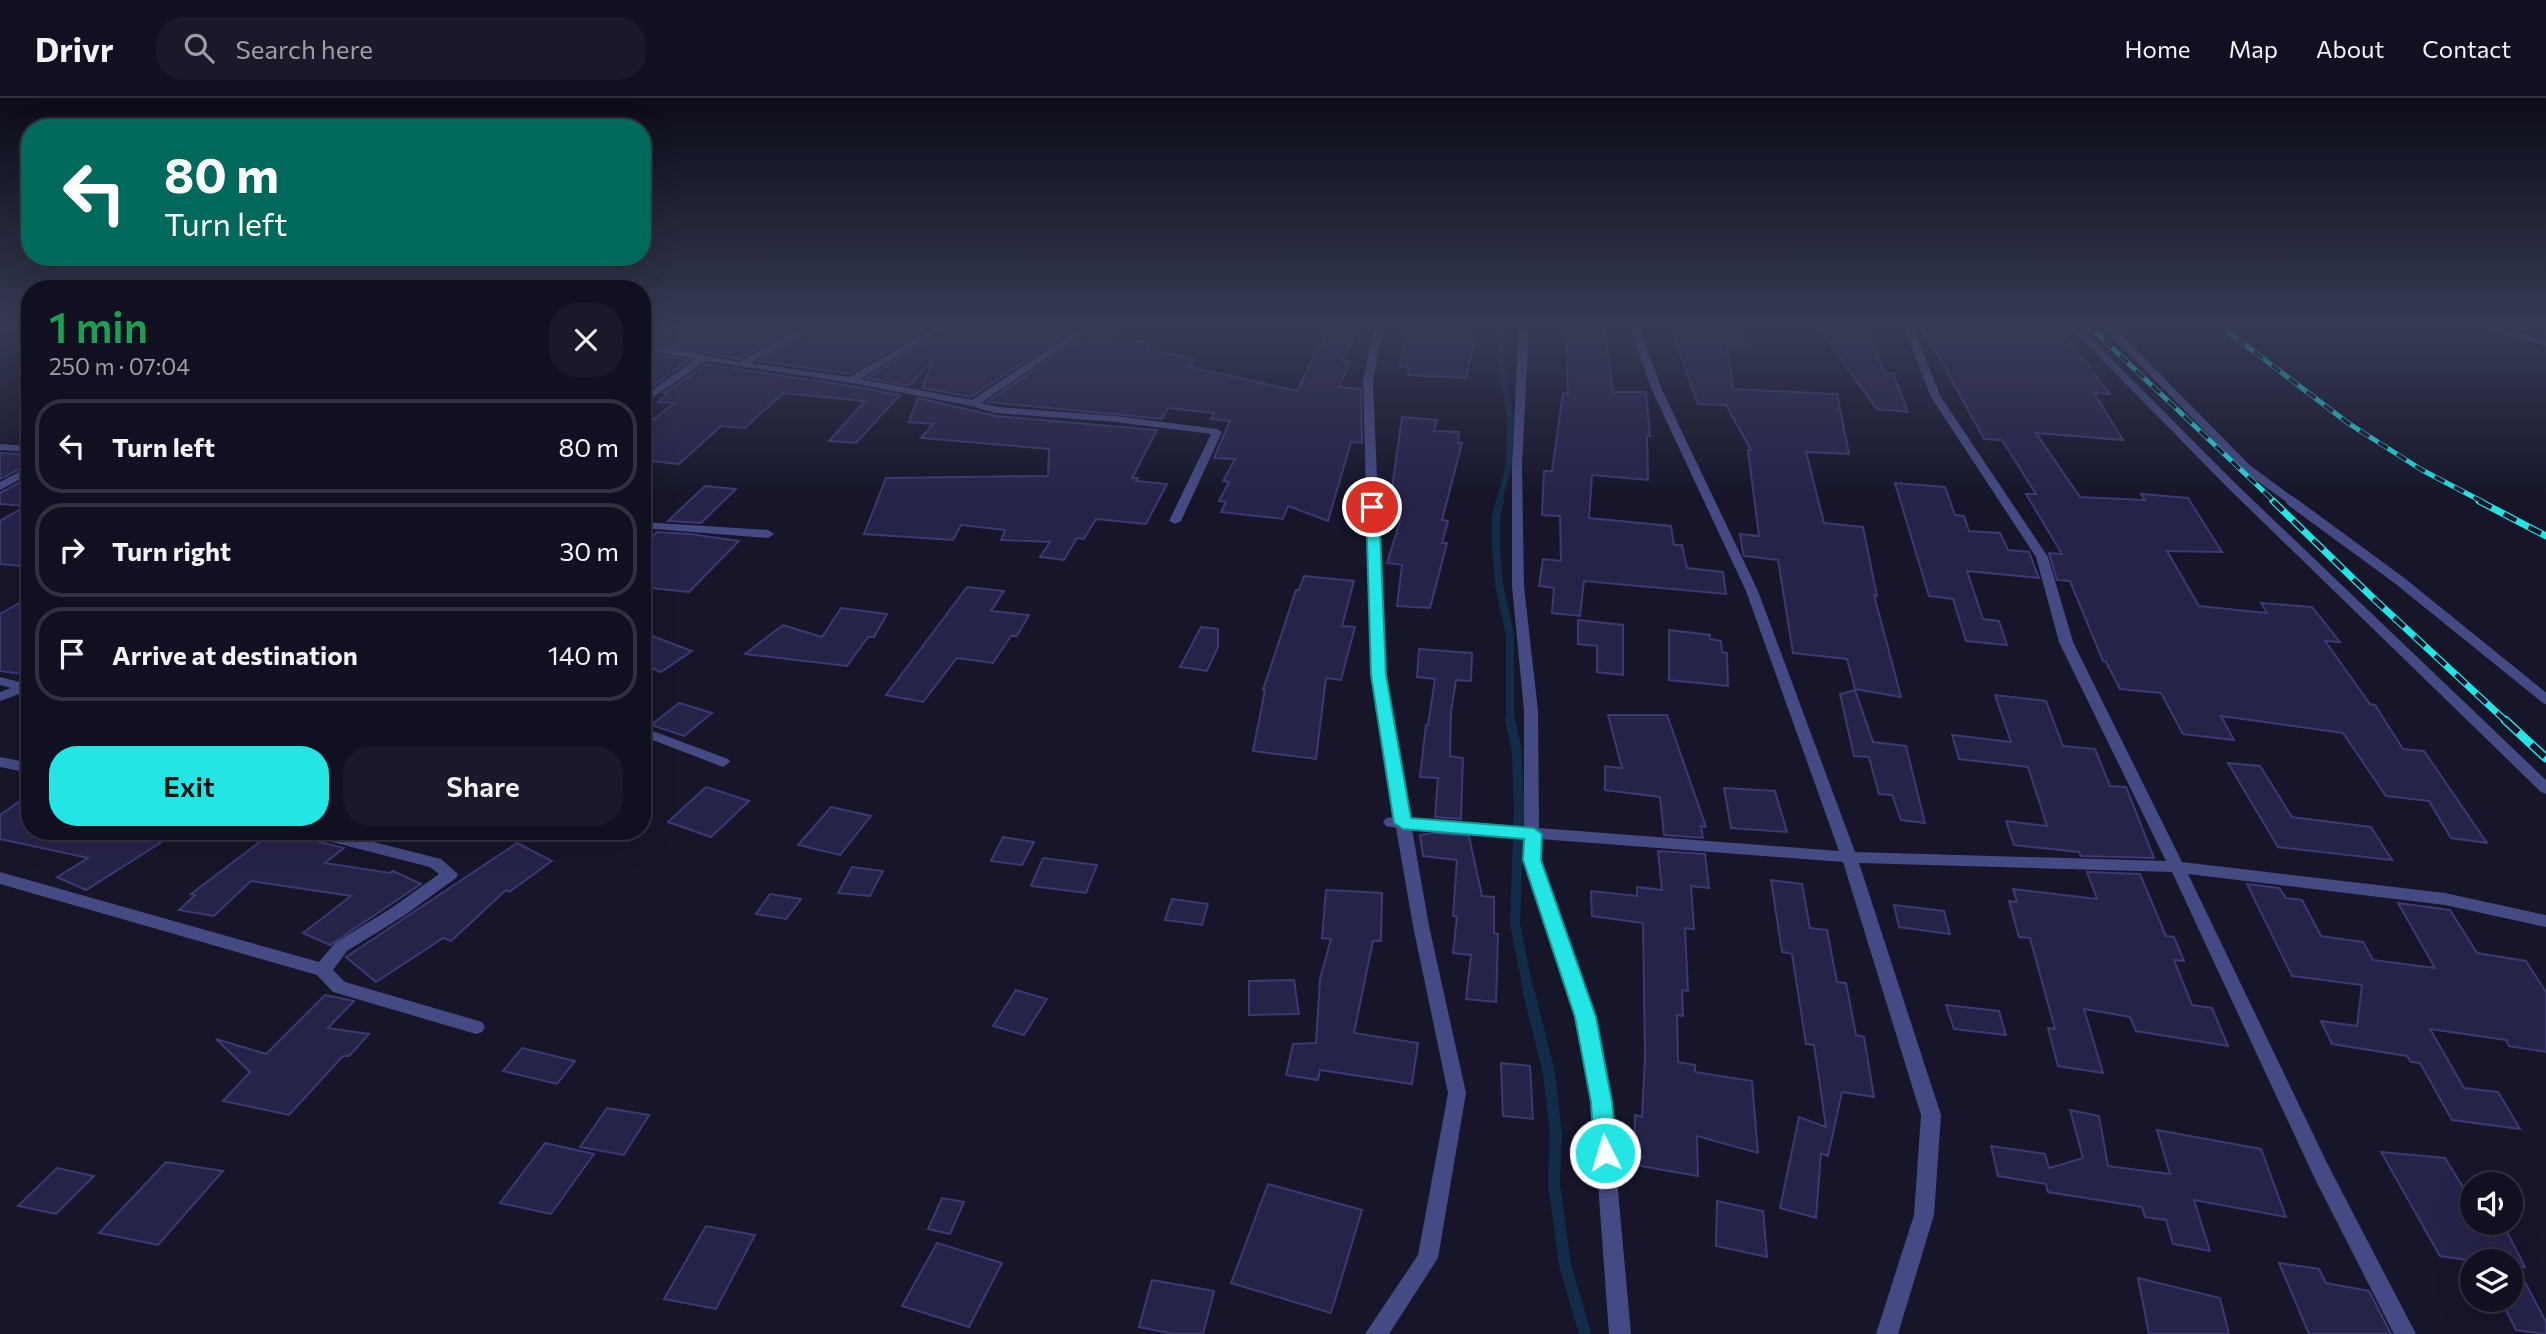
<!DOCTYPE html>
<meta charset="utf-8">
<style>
:root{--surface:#101020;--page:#191929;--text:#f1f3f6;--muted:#9c9da5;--line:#30303e;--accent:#23e6e4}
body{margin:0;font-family:Commissioner,sans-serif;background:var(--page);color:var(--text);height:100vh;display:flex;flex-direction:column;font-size:26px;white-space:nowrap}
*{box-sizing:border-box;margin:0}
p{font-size:23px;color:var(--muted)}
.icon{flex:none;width:38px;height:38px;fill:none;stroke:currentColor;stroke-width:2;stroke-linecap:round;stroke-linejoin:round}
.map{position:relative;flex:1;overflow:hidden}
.side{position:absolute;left:21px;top:182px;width:630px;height:560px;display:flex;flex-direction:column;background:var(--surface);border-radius:28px;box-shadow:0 7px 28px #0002,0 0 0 2px var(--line)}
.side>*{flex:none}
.top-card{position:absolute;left:21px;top:21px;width:630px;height:147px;border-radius:28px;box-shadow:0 7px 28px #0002,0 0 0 2px var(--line);background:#00695c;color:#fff;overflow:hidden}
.fabs{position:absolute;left:2460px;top:1074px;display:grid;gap:14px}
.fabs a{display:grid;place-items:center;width:63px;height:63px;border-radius:50%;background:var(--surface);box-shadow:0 7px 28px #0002,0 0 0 2px var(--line);font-size:35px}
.pin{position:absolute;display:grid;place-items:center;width:60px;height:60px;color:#fff;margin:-30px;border:4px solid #fff;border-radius:50%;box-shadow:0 2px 7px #0007}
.me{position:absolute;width:77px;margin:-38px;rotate:355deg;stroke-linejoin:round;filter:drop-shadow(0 0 5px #0008)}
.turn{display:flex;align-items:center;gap:24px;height:147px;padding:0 28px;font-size:32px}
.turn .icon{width:91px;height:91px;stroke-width:2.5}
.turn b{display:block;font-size:49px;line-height:60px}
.round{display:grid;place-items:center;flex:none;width:74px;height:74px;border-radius:28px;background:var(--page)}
.head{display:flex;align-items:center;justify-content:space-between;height:119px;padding:0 28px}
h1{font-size:42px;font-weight:600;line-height:52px;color:#1e9e55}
.button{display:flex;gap:14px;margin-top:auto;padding:14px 28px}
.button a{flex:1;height:80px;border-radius:28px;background:var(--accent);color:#111;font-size:28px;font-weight:600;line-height:80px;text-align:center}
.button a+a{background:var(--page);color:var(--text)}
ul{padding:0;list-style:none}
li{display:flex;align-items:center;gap:21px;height:94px;margin:0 14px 10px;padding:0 14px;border:4px solid var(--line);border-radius:28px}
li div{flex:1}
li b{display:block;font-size:26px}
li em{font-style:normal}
header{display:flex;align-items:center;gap:42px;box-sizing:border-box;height:98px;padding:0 35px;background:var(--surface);border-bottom:2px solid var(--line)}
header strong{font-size:33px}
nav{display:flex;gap:38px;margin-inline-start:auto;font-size:24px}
.search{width:490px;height:63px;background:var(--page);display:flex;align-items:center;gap:18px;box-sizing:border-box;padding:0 24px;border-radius:28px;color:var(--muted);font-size:26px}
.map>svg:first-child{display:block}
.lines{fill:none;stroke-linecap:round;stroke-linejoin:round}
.stream-far3{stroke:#122b46;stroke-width:6}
.stream-far2{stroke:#122b46;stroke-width:8}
.stream-far1{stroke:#122b46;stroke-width:10}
.stream{stroke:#122b46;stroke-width:12}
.building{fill:#262349;stroke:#3d3872;stroke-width:2}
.lane-far1{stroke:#454a84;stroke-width:8}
.lane{stroke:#454a84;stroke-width:10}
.street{fill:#454a84;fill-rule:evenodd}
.rail-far2-casing{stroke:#23e6e4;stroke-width:5}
.rail-far1-casing{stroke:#23e6e4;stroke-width:7}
.rail-casing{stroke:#23e6e4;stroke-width:9}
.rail-far2{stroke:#16152a;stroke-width:3.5;stroke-dasharray:11;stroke-linecap:butt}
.rail-far1{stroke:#16152a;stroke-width:4.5;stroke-dasharray:14;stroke-linecap:butt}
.rail{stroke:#16152a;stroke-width:6;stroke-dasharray:18;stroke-linecap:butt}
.route{fill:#23e6e4;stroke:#179694;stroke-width:2}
</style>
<header>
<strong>Drivr</strong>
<div class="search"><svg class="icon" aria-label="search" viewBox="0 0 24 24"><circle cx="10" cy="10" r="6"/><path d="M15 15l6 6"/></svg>Search here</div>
<nav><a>Home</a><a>Map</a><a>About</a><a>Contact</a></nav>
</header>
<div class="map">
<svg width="2546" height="1236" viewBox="0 0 2546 1236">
<rect width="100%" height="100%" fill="#16152a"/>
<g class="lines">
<polyline class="stream-far3" points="1499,404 1509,367 1510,319 1500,257 1504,227"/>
<polyline class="stream-far2" points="1500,403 1496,418 1496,448 1499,487 1510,537 1510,624"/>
<polyline class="stream-far1" points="1510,622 1517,653 1519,712 1515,826 1529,897"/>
<polyline class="stream" points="1529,895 1549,975 1556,1036 1554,1086 1565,1167 1585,1236"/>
</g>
<g class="building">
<polygon points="681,227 801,227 739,261 651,244"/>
<polygon points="822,227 933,227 848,276 758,263"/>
<polygon points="953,227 1056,227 1074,231 971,299 922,290 934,260 909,288 867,280"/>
<polygon points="1330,227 1359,227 1342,263 1350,264 1339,289 1361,291 1362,345 1351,344 1328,423 1288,408 1283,421 1221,414 1226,404 1219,403 1229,384 1223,383 1235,361 1214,360 1230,323 1211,321 1214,315 1168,310 1162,321 987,304 1090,234 1151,245 1144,251 1194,261 1186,268 1297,293"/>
<polygon points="1411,227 1473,227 1471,239 1475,239 1466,280 1408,277 1409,270 1399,268"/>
<polygon points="1566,227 1591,227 1591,232 1605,233 1613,294 1646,294 1650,338 1647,338 1648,382 1592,377 1589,420 1671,428 1674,447 1682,447 1687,470 1723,474 1726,496 1584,483 1580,518 1552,515 1554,490 1539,488 1543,461 1561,463 1560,418 1542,417 1544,373 1552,373 1563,295 1568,296"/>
<polygon points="1670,227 1733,227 1749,249 1727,249 1733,291 1837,296 1849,356 1806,354 1824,425 1863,429 1877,498 1874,497 1901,599 1855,591 1847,561 1793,555 1778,462 1744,458 1743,455 1740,436 1759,438 1748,352 1751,352 1726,307 1698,306"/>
<polygon points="1816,227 1864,227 1885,275 1893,275 1908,314 1877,311"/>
<polygon points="1919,227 2028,227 2032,234 2063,235 2110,296 2094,295 2123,342 2036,335 2080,399 2145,402 2141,396 2188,400 2222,454 2167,453 2199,508 2267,515 2261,505 2312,509 2340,544 2325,543 2370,606 2375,607 2403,651 2424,653 2487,745 2451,740 2429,703 2386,698 2343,635 2221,618 2234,642 2183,636 2161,595 2120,591 2106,564 2103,563 2070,483 2057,482 2049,455 2062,456 2026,396 2036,396 2002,342 1984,341 1943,266"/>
<polygon points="642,254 689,262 646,293 642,293"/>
<polygon points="707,266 851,288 900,297 856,345 829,343 865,303 783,295 745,330 721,328 679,366 642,362 642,331 674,305 658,304 668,295 664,295"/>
<polygon points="918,300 996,318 1157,332 1132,380 1138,380 1136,383 1167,386 1146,426 1096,421 1084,441 1077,440 1064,462 1040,459 1050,444 1001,442 1005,432 961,427 953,442 864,436 886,380 1048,378 1049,351 921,340 933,326 909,324"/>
<polygon points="1402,319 1437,322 1434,333 1459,334 1458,345 1462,345 1442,422 1448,423 1442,445 1447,445 1430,510 1397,508 1402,467 1387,465 1401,420 1392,419 1397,406 1390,405"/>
<polygon points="0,355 30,357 30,366 0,381"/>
<polygon points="30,379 30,469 0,466 0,423 26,408 0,406 0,395"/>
<polygon points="1895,385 1945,389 1955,417 1964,418 1969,433 2000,435 2008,452 2029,454 2039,480 1967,473 1983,521 1999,523 2007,547 1966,543 1953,501 1929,498"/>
<polygon points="705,388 736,391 701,425 668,423"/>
<polygon points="657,434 690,436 739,443 689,494 642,489 642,440 650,441"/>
<polygon points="1304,478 1354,483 1342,528 1355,529 1341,582 1326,580 1316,661 1253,653 1265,592 1263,592 1296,492 1299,492"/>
<polygon points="967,489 1004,493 991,513 1029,517 1017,538 1011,538 993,565 957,560 923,604 886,597"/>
<polygon points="30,499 30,577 0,573 0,516"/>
<polygon points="841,510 887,516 874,539 868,539 847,568 745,556 783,527 822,539"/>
<polygon points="1578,522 1623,527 1623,577 1597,574 1597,548 1578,546"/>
<polygon points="1201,529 1218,531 1218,549 1207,573 1180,569"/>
<polygon points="1669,532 1710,537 1710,541 1721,543 1722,554 1727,555 1728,588 1669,582"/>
<polygon points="642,534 692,553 661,574 642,566"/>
<polygon points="1419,551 1472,555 1471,583 1456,582 1451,614 1450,658 1463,660 1461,721 1435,719 1438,680 1420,679 1426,627 1428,627 1435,581 1417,579"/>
<polygon points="1855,592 1873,644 1906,648 1925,725 1901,722 1892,697 1879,696 1869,659 1854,658 1840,596"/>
<polygon points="1995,597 2046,603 2063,648 2095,651 2110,688 2126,689 2154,760 2081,758 2079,754 2014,747 2006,723 2047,728 2028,669 1959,661 1952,637 2011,644"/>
<polygon points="679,605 712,615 684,638 651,627"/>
<polygon points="1608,617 1667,617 1706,729 1701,728 1703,740 1664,737 1660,699 1605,692 1605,668 1622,670"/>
<polygon points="2228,665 2260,668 2292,719 2371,729 2392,762 2278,749"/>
<polygon points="706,689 749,703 711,739 668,724"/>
<polygon points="1724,690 1775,693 1787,734 1731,730"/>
<polygon points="30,696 30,733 179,733 86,792 57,779 88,760 0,741 0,717"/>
<polygon points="831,709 871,718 840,757 798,747"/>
<polygon points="274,733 297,733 307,741 344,750 325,765 390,775 393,773 421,786 330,847 303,835 351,798 251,783 214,818 179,812 195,797 191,796"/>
<polygon points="1434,735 1469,738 1482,798 1494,799 1494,835 1498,836 1496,904 1466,901 1471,857 1453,855 1457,819 1453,818 1457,762 1423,758 1420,737"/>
<polygon points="1003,739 1034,744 1022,767 991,763"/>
<polygon points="517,745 552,763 509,794 506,792 451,843 443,840 376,884 346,859"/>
<polygon points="1658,753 1705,756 1709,790 1691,788 1694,831 1685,830 1688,893 1682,892 1683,918 1677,917 1678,964 1695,967 1695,974 1752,983 1758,1055 1697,1038 1698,1078 1634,1067 1635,1017 1642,1019 1645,959 1643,825 1592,818 1591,793 1637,798 1637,789 1662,792"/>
<polygon points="1043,760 1097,767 1086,795 1031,788"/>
<polygon points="852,769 883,773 870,798 838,795"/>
<polygon points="2087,774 2140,776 2166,838 2174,839 2184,863 2174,862 2192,907 2212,910 2228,948 2136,933 2130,919 2084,911 2103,975 2058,968 2048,930 2055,931 2030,840 2019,839 2009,803 2017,804 2013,791 2097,801"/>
<polygon points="1771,782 1802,786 1810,830 1827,832 1837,884 1846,885 1856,937 1864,939 1874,999 1842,994 1828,1058 1821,1055 1816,1120 1780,1110 1799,1019 1826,1029 1814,947 1806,946 1792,856 1782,854"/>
<polygon points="2247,786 2279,790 2286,800 2302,802 2321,838 2363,844 2373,862 2435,870 2398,805 2450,812 2477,855 2526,863 2546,894 2546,954 2509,948 2506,942 2430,931 2464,990 2498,994 2520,1031 2452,1022 2420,965 2411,964 2407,958 2332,946 2321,923 2357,928 2362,887 2292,878"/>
<polygon points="1326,792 1382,795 1381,843 1373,843 1354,935 1418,945 1412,986 1320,972 1318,982 1286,977 1293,946 1316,945 1320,881 1331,841 1322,840"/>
<polygon points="770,796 801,801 786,821 756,816"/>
<polygon points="1172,801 1208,806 1202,827 1165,822"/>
<polygon points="1894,807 1944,813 1950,836 1899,829"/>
<polygon points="1294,882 1299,916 1249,917 1249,883"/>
<polygon points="1016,892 1047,901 1024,937 993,928"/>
<polygon points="325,897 354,903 328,930 369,936 349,958 343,958 289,1017 223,1003 250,974 216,941 266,956"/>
<polygon points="1946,907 1999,913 2006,937 1954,931"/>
<polygon points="522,950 575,963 557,986 503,973"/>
<polygon points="1501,965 1530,968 1533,1021 1503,1018"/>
<polygon points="607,1010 649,1017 624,1057 580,1049"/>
<polygon points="2070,1012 2099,1018 2108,1068 2170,1076 2157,1032 2261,1051 2286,1119 2194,1102 2210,1153 2173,1146 2166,1122 2145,1119 2142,1109 2048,1094 2046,1086 1998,1078 1991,1048 2045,1056 2049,1070 2083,1060"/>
<polygon points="545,1045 594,1056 551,1116 500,1105"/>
<polygon points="2381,1054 2445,1060 2473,1105 2473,1126 2505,1130 2525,1169 2516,1167 2546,1224 2546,1236 2516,1232 2501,1202 2511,1202 2511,1164 2481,1164 2440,1158"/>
<polygon points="166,1064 223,1073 158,1147 99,1135"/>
<polygon points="57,1070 94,1078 56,1116 18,1108"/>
<polygon points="1268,1086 1362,1112 1331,1215 1231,1185"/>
<polygon points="942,1100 964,1104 950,1136 928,1131"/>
<polygon points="1717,1103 1763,1113 1767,1159 1716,1148"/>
<polygon points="706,1128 755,1137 716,1211 664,1201"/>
<polygon points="937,1145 1002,1165 969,1229 902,1208"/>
<polygon points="2279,1165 2319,1171 2326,1185 2369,1193 2391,1236 2309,1236"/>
<polygon points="2138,1180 2220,1200 2229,1236 2149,1236"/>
<polygon points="1152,1182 1214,1193 1203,1236 1174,1236 1139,1229"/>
</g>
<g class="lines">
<polyline class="lane-far1" points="2106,227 2248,371 2293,404"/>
<polyline class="lane" points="2291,403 2400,483 2546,601"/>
<g class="street">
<polygon points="666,227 678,227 643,245 739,264 807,227 819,227 750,265 849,279 939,227 950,227 860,281 972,302 1085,227 1096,227 981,305 997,309 1115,318 1217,331 1222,334 1181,423 1175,426 1169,423 1211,336 1115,324 996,315 967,307 851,285 706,263 642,307 642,299 696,261 642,251 642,239"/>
<polygon points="1375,227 1384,227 1373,282 1385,577 1410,720 1524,729 1524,613 1512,488 1512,367 1519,227 1529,227 1522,367 1524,488 1538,613 1539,730 1839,753 1746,493 1652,292 1631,234 1631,227 1641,227 1641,234 1662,292 1758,493 1855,754 2166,763 2059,544 2036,459 1931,299 1903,227 1912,227 1941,299 2048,459 2073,544 2182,764 2445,795 2546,817 2546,829 2445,807 2188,776 2328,1067 2416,1236 2394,1236 2314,1079 2172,774 1859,765 1941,1017 1934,1117 1898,1236 1876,1236 1914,1117 1921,1017 1843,764 1540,741 1540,762 1595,919 1610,1004 1631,1236 1609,1236 1592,1004 1577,919 1524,762 1524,739 1412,731 1429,828 1466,995 1438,1160 1389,1236 1365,1236 1418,1157 1448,995 1413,828 1396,730 1386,728 1383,724 1386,720 1395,719 1371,577 1363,282"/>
<polygon points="2068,227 2078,227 2235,385 2546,682 2546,696 2541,694 2227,389"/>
<polygon points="2466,227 2483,227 2546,242 2546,248"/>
<polygon points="0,346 30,348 30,354 0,352"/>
<polygon points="30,368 30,376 0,392 0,384"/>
<polygon points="642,424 768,432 774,436 768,440 642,430"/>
<polygon points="0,579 24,585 30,583 30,592 0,603 0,594 11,590 0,587"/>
<polygon points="642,629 728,661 730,664 723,669 718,667 642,638"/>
<polygon points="0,659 30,665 30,675 0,669"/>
<polygon points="300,733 330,733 441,761 458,776 456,780 405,817 347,853 333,872 345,884 482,924 485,929 482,934 476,936 333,894 317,877 0,786 0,774 319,864 335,845 393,809 439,776 430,769 308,738"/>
</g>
<g class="rail-far2-casing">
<g id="rail-far2">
<polyline points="2088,227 2275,404"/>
<polyline points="2219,227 2348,325 2422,372 2483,404"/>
</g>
</g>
<g class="rail-far1-casing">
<g id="rail-far1">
<polyline points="2273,403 2374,501 2507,624"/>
<polyline points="2479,403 2546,438"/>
</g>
</g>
<g class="rail-casing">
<polyline id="rail" points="2505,622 2546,660"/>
</g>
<use href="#rail-far2" class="rail-far2"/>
<use href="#rail-far1" class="rail-far1"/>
<use href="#rail" class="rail"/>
</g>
<linearGradient id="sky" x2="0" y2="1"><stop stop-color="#0c0c17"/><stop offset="0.57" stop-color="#363b55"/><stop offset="1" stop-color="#363b55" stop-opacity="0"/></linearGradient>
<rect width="2546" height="400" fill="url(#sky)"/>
<polygon class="route" points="1372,405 1379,409 1386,577 1411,720 1534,730 1542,736 1541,762 1596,919 1612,1004 1617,1055 1613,1062 1605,1065 1598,1062 1594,1055 1591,1004 1575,919 1523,762 1524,741 1403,731 1394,725 1371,577 1366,409"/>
</svg>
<div class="fabs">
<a><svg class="icon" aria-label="sound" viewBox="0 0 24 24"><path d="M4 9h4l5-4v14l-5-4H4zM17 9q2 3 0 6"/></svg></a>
<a><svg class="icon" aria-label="layers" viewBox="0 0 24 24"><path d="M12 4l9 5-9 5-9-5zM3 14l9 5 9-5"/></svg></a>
</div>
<div class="pin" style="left:1372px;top:409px;background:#d93025"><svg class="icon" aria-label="arrive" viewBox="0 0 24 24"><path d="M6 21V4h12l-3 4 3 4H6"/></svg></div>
<svg class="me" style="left:1605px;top:1055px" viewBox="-20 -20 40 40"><circle r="17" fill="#23e6e4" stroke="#fff" stroke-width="3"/><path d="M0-11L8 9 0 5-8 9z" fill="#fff"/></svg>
<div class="top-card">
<div class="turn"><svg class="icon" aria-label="left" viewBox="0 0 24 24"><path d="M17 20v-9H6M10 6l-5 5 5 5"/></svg><div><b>80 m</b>Turn left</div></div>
</div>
<section class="side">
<div class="head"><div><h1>1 min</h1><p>250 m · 07:04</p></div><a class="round"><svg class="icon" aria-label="close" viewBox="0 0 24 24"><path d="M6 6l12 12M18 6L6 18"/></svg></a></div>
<ul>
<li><svg class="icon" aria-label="left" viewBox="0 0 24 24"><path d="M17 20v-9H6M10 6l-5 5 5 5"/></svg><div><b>Turn left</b></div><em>80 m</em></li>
<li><svg class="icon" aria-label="right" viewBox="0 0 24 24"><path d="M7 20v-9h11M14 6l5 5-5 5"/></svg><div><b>Turn right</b></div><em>30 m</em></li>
<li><svg class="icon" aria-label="arrive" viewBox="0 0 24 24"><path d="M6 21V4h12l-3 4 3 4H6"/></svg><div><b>Arrive at destination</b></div><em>140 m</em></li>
</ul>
<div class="button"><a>Exit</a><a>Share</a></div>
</section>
</div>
